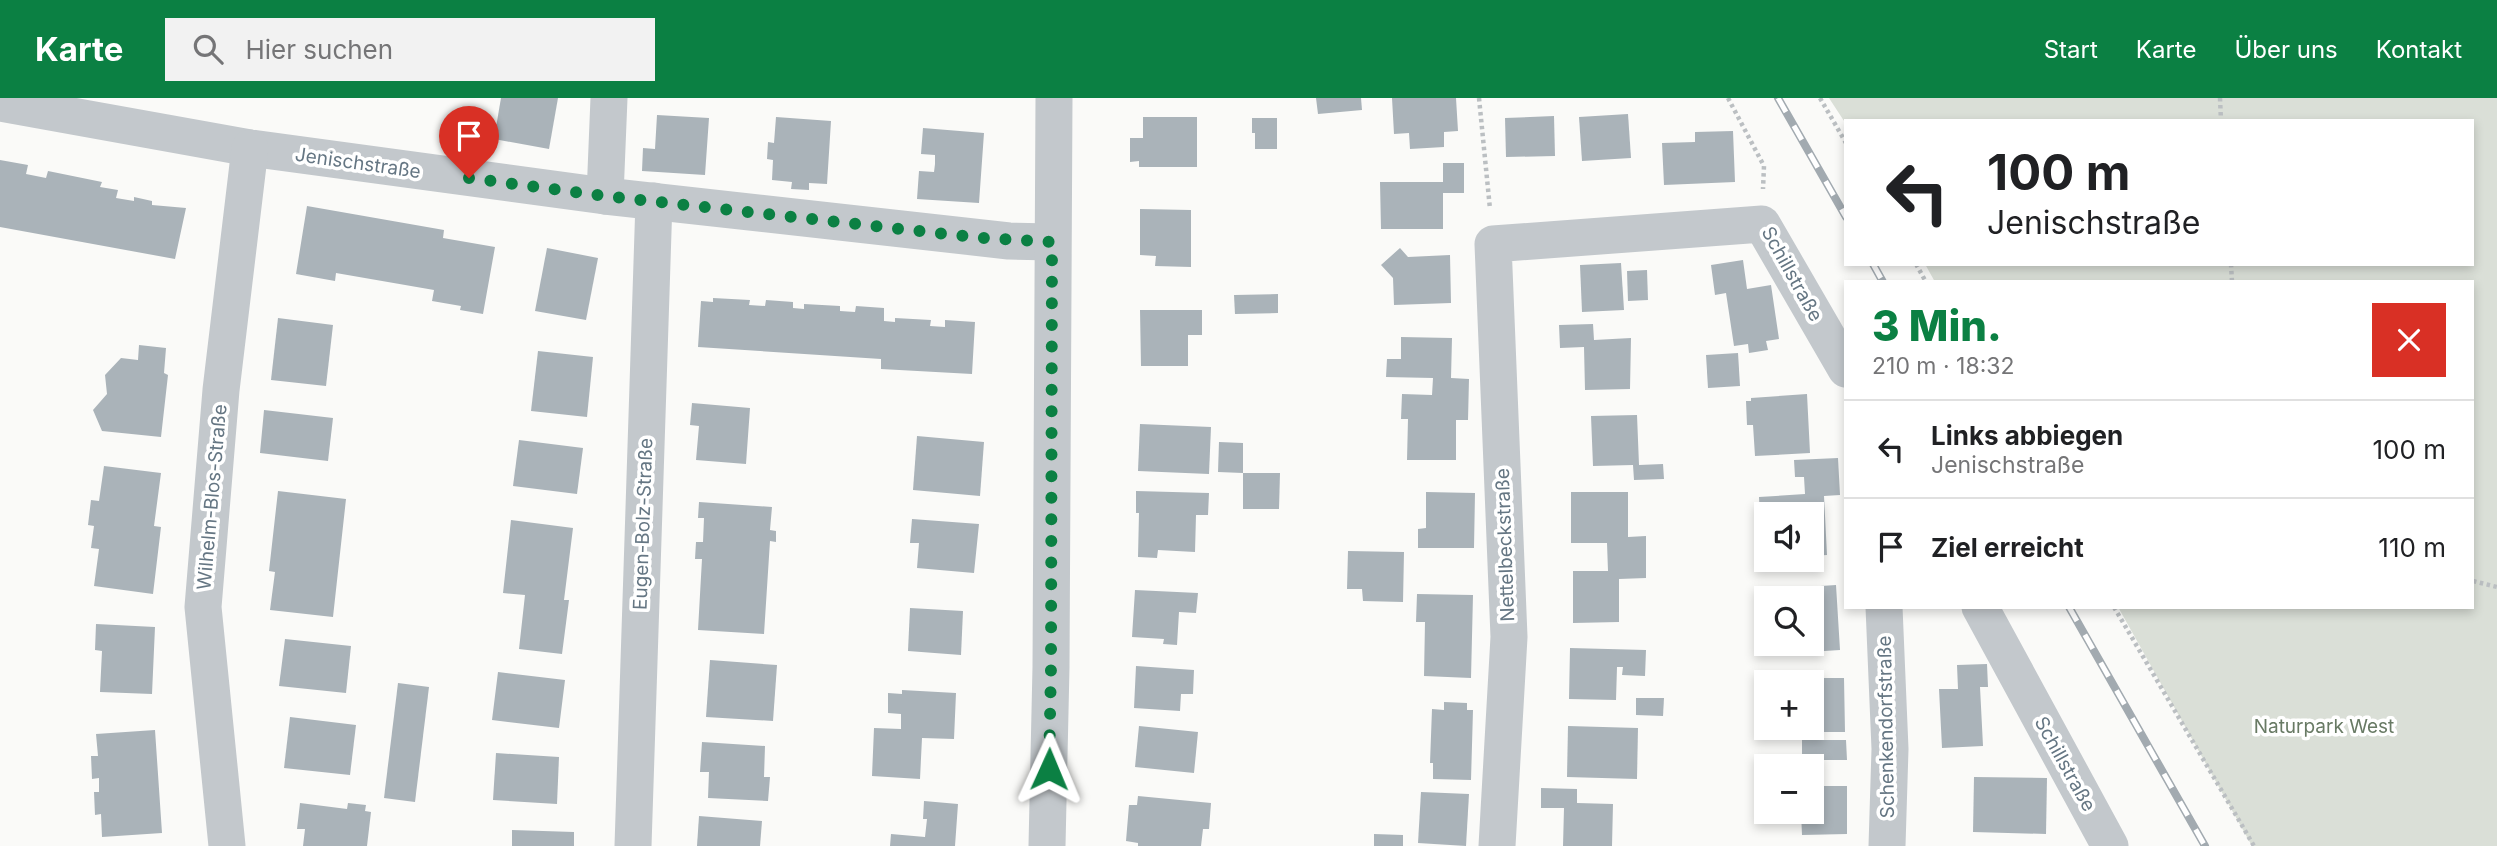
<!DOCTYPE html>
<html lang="de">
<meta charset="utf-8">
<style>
:root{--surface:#fff;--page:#f2f2f2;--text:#202124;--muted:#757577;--line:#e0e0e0;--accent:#0b8043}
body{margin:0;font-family:Inter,sans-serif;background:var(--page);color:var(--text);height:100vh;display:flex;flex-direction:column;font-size:26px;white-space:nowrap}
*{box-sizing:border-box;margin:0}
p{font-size:23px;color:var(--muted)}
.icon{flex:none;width:38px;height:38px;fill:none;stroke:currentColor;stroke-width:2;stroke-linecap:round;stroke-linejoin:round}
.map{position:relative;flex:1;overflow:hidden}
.details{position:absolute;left:1844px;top:182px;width:630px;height:329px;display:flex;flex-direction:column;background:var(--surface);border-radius:0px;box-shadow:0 4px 10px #0003}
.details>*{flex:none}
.top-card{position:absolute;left:1844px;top:21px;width:630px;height:147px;border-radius:0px;box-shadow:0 4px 10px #0003;background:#fff;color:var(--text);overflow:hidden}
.buttons{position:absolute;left:1754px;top:404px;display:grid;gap:14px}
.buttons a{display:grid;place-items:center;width:70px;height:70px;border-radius:0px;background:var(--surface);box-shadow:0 4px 10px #0003;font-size:35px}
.pin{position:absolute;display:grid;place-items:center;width:60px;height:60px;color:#fff;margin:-72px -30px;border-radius:50% 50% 50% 0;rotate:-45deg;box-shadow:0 0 7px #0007}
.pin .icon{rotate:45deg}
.me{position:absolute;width:77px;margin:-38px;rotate:1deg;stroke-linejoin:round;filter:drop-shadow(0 0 5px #0008)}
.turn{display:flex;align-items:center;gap:24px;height:147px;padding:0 28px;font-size:32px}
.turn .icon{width:91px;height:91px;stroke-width:2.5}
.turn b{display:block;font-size:49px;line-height:60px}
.round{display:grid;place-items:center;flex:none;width:74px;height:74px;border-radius:0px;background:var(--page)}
.head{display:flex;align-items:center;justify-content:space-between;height:119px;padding:0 28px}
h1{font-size:42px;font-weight:800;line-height:52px;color:var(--accent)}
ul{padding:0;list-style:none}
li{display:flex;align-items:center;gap:21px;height:98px;padding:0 28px;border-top:2px solid var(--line)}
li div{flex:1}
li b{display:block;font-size:26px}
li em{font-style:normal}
header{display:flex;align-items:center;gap:42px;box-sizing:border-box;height:98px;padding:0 35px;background:var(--accent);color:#fff}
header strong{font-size:33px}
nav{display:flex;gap:38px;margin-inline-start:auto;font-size:24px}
.search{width:490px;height:63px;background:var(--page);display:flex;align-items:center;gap:18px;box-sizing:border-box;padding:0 24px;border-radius:0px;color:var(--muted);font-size:26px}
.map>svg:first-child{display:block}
.green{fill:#dadfd7}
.building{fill:#aab3b9}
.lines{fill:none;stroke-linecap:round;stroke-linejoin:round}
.path{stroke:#bbbfc2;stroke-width:4.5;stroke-dasharray:3.5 3.5;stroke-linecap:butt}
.minor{stroke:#c3c8cc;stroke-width:37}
.rail-casing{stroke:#a2aab0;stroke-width:8}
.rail{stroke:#fff;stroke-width:5;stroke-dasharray:16;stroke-linecap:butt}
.route{stroke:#0b8043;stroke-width:12;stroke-dasharray:0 21.6}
.labels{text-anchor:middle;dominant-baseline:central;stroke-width:7;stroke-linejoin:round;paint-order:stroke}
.street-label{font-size:19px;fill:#657683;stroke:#fff}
.park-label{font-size:19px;fill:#687a64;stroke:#fff}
</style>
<header>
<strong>Karte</strong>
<div class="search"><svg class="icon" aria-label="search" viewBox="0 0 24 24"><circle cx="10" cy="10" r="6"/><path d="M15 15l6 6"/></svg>Hier suchen</div>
<nav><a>Start</a><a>Karte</a><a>Über uns</a><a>Kontakt</a></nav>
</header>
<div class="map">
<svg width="2497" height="748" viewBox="0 0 2497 748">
<rect width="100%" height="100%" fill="#fafaf8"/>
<polygon class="green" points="1829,0 2497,0 2497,748 2252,748 2118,509 2473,509 2473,184 1935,184 1925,166 2473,166 2473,23 1846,23 1846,26"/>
<g class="building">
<polygon points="501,0 558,0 549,51 494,41"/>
<polygon points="1316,0 1361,0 1362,12 1318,16"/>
<polygon points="1392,0 1456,0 1458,33 1444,34 1444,49 1410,51 1409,35 1394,36"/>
<polygon points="1628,16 1631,60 1582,63 1579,19"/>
<polygon points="657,17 709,20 705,77 642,73 643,50 655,51"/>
<polygon points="1554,18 1555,58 1506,59 1505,20"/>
<polygon points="776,19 831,23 827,86 809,85 809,92 791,91 792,84 772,82 773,62 767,61 768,44 774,45"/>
<polygon points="1143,19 1197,19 1197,69 1139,69 1139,63 1130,64 1130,40 1143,40"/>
<polygon points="1252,20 1277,20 1277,51 1255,51 1255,35 1252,35"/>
<polygon points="923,30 984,35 979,105 917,101 919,73 934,74 935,66 935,57 921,56"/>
<polygon points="1733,33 1735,84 1664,87 1662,45 1695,44 1695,34"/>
<polygon points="0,62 28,67 26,76 46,80 48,73 102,84 100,89 118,92 116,100 134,103 134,99 152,103 152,107 186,110 175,161 0,129"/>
<polygon points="1443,65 1464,65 1464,95 1443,95 1443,131 1381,131 1380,84 1443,84"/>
<polygon points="307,108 444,132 443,140 495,149 483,216 460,212 461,208 432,203 434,192 336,175 335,183 296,176"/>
<polygon points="1140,111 1191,112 1191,169 1155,168 1156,158 1140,157"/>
<polygon points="547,150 598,160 586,222 535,213"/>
<polygon points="1400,150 1408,159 1450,157 1451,205 1394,207 1393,180 1381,167"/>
<polygon points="1743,162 1747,191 1771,187 1779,241 1766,243 1768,252 1749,255 1748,246 1734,248 1726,195 1715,197 1711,167"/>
<polygon points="1621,165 1624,212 1582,214 1580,167"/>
<polygon points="1647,172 1648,202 1628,203 1627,173"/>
<polygon points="1278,196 1278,215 1235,216 1234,197"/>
<polygon points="713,200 750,202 749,207 765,208 766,202 793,204 793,210 804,211 804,206 840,208 840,213 855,214 856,208 884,210 884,223 895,224 895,220 931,222 930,228 945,229 945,222 975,224 972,276 881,271 881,261 698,249 701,203 713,204"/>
<polygon points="1140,212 1202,212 1202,237 1188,237 1188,268 1141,268"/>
<polygon points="278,220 333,227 326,288 271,282"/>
<polygon points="1593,226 1594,242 1631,240 1630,291 1585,292 1584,249 1560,250 1559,227"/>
<polygon points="1401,239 1452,240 1451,280 1469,281 1468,322 1456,322 1456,362 1407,362 1408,321 1401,321 1402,296 1432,297 1433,280 1386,279 1387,261 1401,261"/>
<polygon points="139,247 166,250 164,275 168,277 161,339 102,333 93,312 107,296 105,277 121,260 138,262"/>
<polygon points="538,253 593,259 587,319 531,313"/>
<polygon points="1738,255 1740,288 1708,290 1706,257"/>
<polygon points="1807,296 1810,355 1755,358 1753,327 1747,327 1746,303 1751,303 1751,300"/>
<polygon points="692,305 750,310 746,366 696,362 699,328 690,327"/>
<polygon points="264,312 333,320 328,363 260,355"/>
<polygon points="1637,317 1639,367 1663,366 1664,381 1634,382 1633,367 1593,368 1591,318"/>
<polygon points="1140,326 1211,329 1209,376 1138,373"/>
<polygon points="917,338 984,344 980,398 913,392"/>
<polygon points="519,342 583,350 577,396 513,388"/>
<polygon points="1219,344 1243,345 1243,375 1218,374"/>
<polygon points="1838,360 1840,397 1824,398 1827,457 1811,458 1811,416 1766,416 1766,421 1760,421 1759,399 1805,396 1804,379 1795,379 1794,362"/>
<polygon points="104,368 161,375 154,428 161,429 153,496 94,488 99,451 91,450 94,428 88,427 91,402 99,403"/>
<polygon points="1243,375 1280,375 1279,411 1243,411"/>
<polygon points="278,393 346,401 333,519 270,512 275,474 269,473"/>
<polygon points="1136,393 1209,395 1208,417 1196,417 1195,454 1158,452 1157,460 1138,459 1139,415 1136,415"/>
<polygon points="1426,394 1475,395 1474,450 1418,450 1418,431 1426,430"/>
<polygon points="1571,394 1628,394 1628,439 1646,438 1646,480 1619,481 1619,524 1573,525 1573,473 1608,473 1607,445 1571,445"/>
<polygon points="699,404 772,409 770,432 776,433 776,444 770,443 764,536 698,532 702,461 695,461 696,444 703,444 704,420 698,420"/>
<polygon points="912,421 979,426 974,475 917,470 919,445 910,445"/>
<polygon points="511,422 573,430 564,502 569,502 562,556 519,551 525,497 503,495"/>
<polygon points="1348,453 1404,454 1403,504 1363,503 1362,491 1347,491"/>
<polygon points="1836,487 1840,552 1777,556 1776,546 1811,546 1811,500 1773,500 1773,491"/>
<polygon points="1135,492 1198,495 1196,515 1179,514 1177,547 1163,546 1164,541 1132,539"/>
<polygon points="1417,496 1473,497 1471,580 1424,578 1425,524 1416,524"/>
<polygon points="910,510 963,513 961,557 908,553"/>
<polygon points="96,526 155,529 152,596 100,594 102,553 95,552"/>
<polygon points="285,541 351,548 346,595 279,588"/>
<polygon points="1570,550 1646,552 1645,578 1622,577 1623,569 1617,569 1616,602 1569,601"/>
<polygon points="710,562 777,567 773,623 706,619"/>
<polygon points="1987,566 1988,589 1980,589 1983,648 1942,650 1939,591 1958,591 1957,567"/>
<polygon points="1136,568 1194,572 1193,596 1181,596 1180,613 1134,610"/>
<polygon points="498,574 565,582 559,630 492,622"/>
<polygon points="1822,580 1844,580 1845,634 1792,634 1792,630 1811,630 1811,589 1822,589"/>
<polygon points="398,585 429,589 415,704 384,700"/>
<polygon points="902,592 956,595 954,641 922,640 920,681 872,678 874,630 901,631 901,616 888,615 888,595 902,596"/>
<polygon points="1636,600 1664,600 1663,618 1636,617"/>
<polygon points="1444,604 1467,605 1467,612 1473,612 1471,682 1433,681 1433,665 1430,665 1432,611 1444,612"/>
<polygon points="290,619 356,627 350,677 284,670"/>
<polygon points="1139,628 1198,634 1194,675 1135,669"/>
<polygon points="1568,628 1638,630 1637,681 1567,679"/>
<polygon points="155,632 162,735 102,739 101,716 95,717 94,694 99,694 99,680 92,681 91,658 98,658 96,636"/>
<polygon points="1802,642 1846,642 1847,662 1811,662 1811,668 1780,668 1780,662 1802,662"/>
<polygon points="702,644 765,648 764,679 770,679 768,703 708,700 709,674 700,674"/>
<polygon points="496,655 559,659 557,706 493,702"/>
<polygon points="1974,679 2047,680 2046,736 1973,734"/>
<polygon points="1811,688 1847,688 1847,736 1802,737 1801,714 1811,714"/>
<polygon points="1541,690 1577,691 1577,705 1613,706 1612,748 1563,748 1564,710 1541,710"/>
<polygon points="1421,694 1469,696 1466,748 1418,745"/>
<polygon points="1138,698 1211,705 1209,731 1203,731 1201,748 1138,748 1138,745 1126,743 1129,707 1137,707"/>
<polygon points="924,703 958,706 955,748 890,748 891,736 925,739 927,721 923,721"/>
<polygon points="300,705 347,711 348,705 366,707 365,713 371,714 367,748 303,748 305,731 297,731"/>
<polygon points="699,718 762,723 760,748 697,748"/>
<polygon points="512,732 574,734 574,748 512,748"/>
<polygon points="1374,736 1403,737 1403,748 1374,748"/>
</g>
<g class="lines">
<g class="path">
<polyline points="1479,0 1490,111"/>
<polyline points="1728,0 1764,68 1763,91"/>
<polyline points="1820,0 1846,45"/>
<polyline points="2220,0 2221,23"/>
<polyline points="1916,166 1926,184"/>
<polyline points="2231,166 2232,184"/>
<polyline points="2473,483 2497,489"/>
<polyline points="2114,509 2254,748"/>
</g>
<g class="minor">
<polyline points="0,5 250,50 605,98 1009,143 1052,144"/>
<polyline points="605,98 609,0"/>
<polyline points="1884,509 1890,651 1887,748"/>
<polyline points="1980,509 2110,748"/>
<polyline points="227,748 203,509 221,292 250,50"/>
<polyline points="633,748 654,103"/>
<polyline points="1047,748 1051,569 1054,0"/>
<polyline points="1497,748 1509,539 1493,146 1762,126 1846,271"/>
</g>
<g class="rail-casing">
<g id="rail">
<polyline points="1778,0 1846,119"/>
<polyline points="1873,166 1883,184"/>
<polyline points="2069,509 2205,748"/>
</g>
</g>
<use href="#rail" class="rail"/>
</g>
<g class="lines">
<polyline class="route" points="469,80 605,98 982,140 1052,144 1051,569 1049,671"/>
</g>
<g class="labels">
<g class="street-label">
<text transform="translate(358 65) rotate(8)">Jenischstraße</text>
<text transform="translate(1792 176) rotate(61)">Schillstraße</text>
<text transform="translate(212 399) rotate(-85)">Wilhelm-Blos-Straße</text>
<text transform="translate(643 426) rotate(-88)">Eugen-Bolz-Straße</text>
<text transform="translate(1505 447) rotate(-92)">Nettelbeckstraße</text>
<text transform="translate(1886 629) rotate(-91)">Schenkendorfstraße</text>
<text transform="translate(2065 666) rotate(61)">Schillstraße</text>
</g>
<g class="park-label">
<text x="2324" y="628">Naturpark West</text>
</g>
</g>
</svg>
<div class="buttons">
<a><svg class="icon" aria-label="sound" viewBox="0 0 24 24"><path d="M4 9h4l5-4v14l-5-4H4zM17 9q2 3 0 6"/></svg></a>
<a><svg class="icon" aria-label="search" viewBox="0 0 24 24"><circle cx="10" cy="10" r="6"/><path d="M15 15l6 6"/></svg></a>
<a>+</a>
<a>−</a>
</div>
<div class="pin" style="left:469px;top:80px;background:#d93025"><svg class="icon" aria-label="arrive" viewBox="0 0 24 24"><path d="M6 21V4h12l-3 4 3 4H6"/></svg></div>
<svg class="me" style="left:1049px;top:671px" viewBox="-20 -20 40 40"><path d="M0-17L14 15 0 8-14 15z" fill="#0b8043" stroke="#fff" stroke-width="4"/></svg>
<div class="top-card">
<div class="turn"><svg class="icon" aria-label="left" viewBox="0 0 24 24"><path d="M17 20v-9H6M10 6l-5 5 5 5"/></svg><div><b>100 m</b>Jenischstraße</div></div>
</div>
<section class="details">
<div class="head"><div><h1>3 Min.</h1><p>210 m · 18:32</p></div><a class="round" style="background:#d93025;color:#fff"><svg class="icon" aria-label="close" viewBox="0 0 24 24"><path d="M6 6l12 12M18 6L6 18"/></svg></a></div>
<ul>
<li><svg class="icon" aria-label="left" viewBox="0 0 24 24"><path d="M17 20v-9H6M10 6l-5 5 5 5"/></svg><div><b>Links abbiegen</b><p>Jenischstraße</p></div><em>100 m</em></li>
<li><svg class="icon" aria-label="arrive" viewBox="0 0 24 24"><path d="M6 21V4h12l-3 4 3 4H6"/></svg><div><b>Ziel erreicht</b></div><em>110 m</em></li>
</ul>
</section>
</div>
